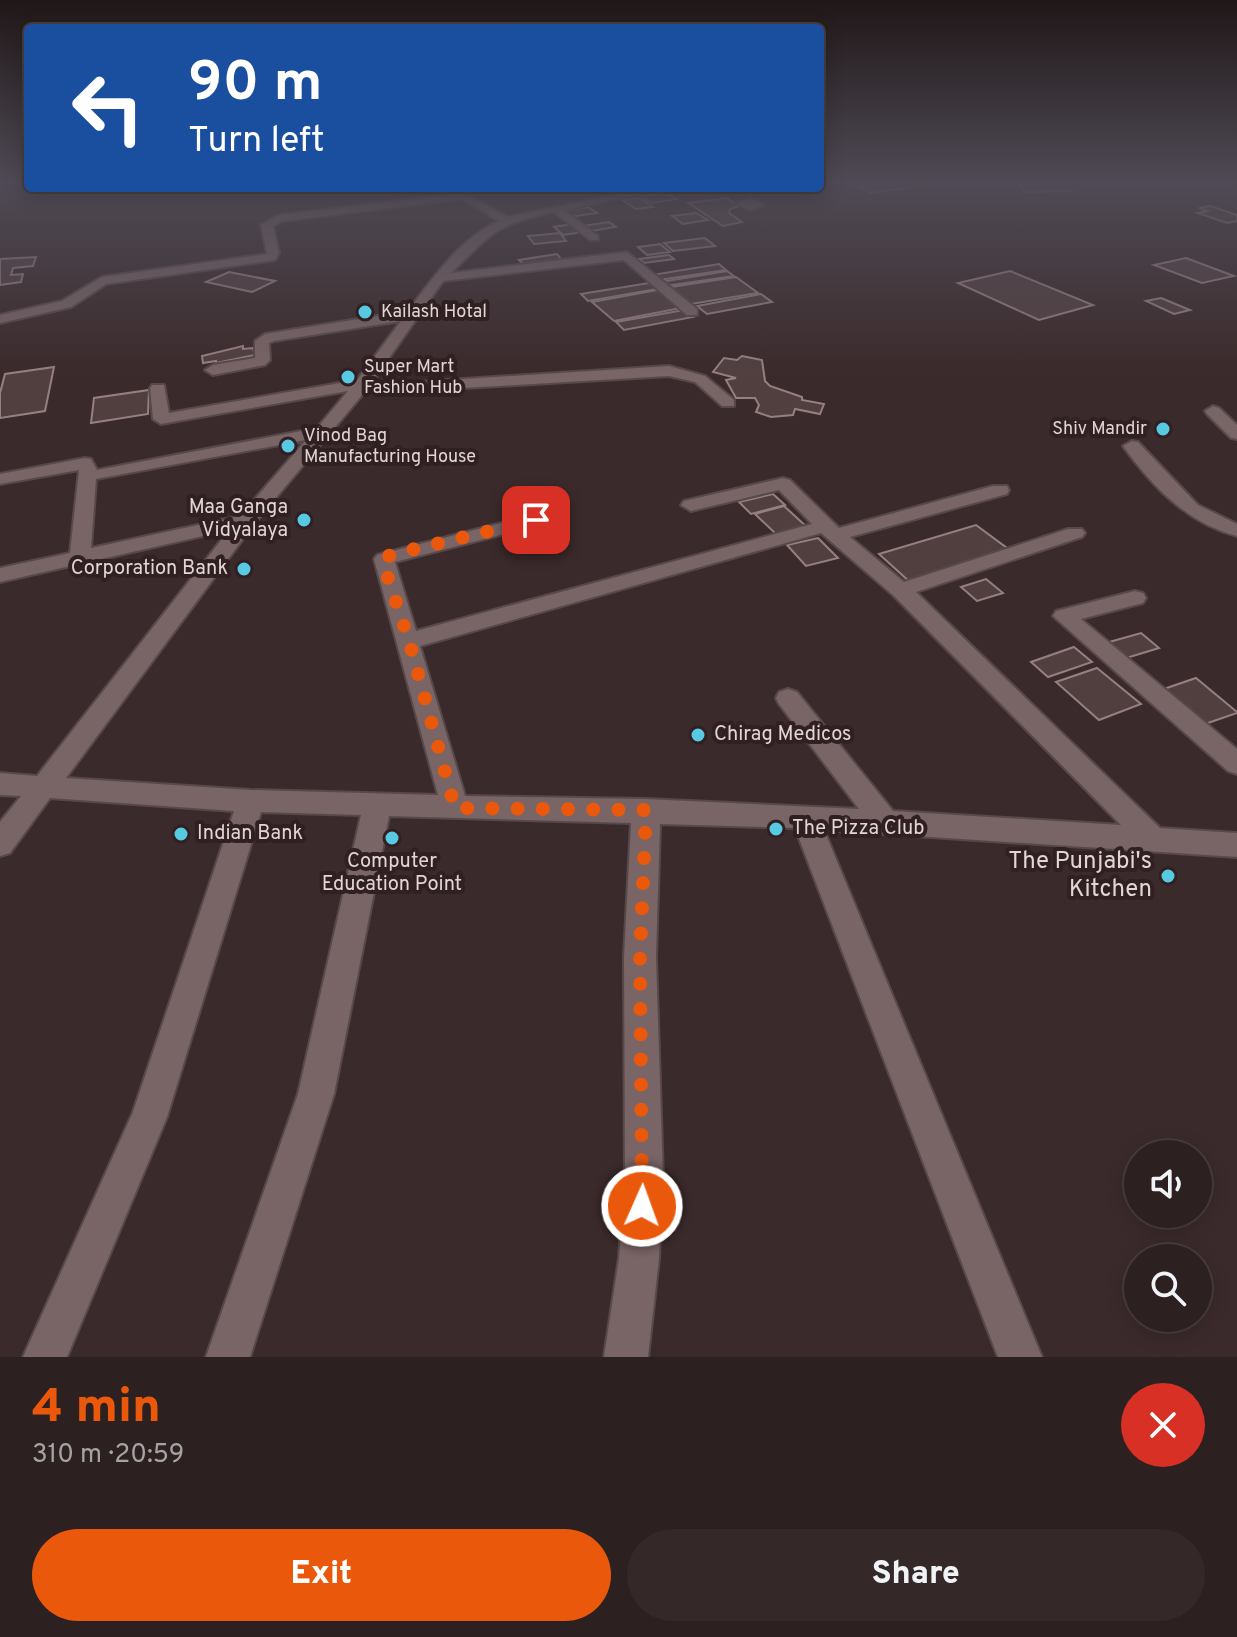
<!DOCTYPE html>
<meta charset="utf-8">
<style>
:root{--surface:#2c2020;--page:#342829;--text:#f1f3f6;--muted:#a6a3a5;--line:#483e3e;--accent:#ea580c}
body{margin:0;font-family:Overpass,sans-serif;background:var(--page);color:var(--text);height:100vh;display:flex;flex-direction:column;font-size:30px;white-space:nowrap}
*{box-sizing:border-box;margin:0}
p{font-size:26px;color:var(--muted)}
.icon{flex:none;width:44px;height:44px;fill:none;stroke:currentColor;stroke-width:2;stroke-linecap:round;stroke-linejoin:round}
.map{position:relative;height:1357px;overflow:hidden}
.details{display:flex;flex-direction:column;background:var(--surface);flex:1}
.details>*{flex:none}
.top-card{position:absolute;left:24px;top:24px;width:800px;height:168px;border-radius:8px;box-shadow:0 4px 20px #0003,0 0 0 2px var(--line);background:#1a4fa0;color:#fff;overflow:hidden}
.fabs{position:absolute;left:1124px;top:1140px;display:grid;gap:16px}
.fabs a{display:grid;place-items:center;width:88px;height:88px;border-radius:50%;background:var(--surface);box-shadow:0 4px 20px #0003,0 0 0 2px var(--line);font-size:40px}
.pin{position:absolute;display:grid;place-items:center;width:68px;height:68px;color:#fff;margin:-34px;border-radius:16px;box-shadow:0 4px 12px #0006}
.me{position:absolute;width:88px;margin:-44px;rotate:2deg;stroke-linejoin:round;filter:drop-shadow(0 0 6px #0008)}
.turn{display:flex;align-items:center;gap:28px;height:168px;padding:0 32px;font-size:36px}
.turn .icon{width:104px;height:104px;stroke-width:2.5}
.turn b{display:block;font-size:56px;line-height:68px}
.round{display:grid;place-items:center;flex:none;width:84px;height:84px;border-radius:42px;background:var(--page)}
.summary{display:flex;align-items:center;justify-content:space-between;height:136px;padding:0 32px}
h1{font-size:48px;font-weight:800;line-height:60px;color:var(--accent)}
.cta{display:flex;gap:16px;margin-top:auto;padding:16px 32px}
.cta a{flex:1;height:92px;border-radius:48px;background:var(--accent);color:#fff;font-size:32px;font-weight:800;line-height:92px;text-align:center}
.cta a+a{background:var(--page);color:var(--text)}
.map>svg:first-child{display:block}
.building{fill:#513f40;stroke:#957f81;stroke-width:2}
.lines{fill:none;stroke-linecap:round;stroke-linejoin:round}
.street-casing{stroke:#57494a;stroke-width:4}
.street{fill:#796466;fill-rule:evenodd}
.route{stroke:#ea580c;stroke-width:14;stroke-dasharray:0 25.2}
.poi-dot{fill:#58c9e3;stroke:#312021;stroke-width:3}
.labels{text-anchor:middle;dominant-baseline:central;stroke-width:8;stroke-linejoin:round;paint-order:stroke}
.far-poi-label{font-size:18px;fill:#e1d5d6;stroke:#312021;text-anchor:start}
.poi-label{font-size:20px;fill:#e1d5d6;stroke:#312021;text-anchor:start}
.near-poi-label{font-size:24px;fill:#e1d5d6;stroke:#312021;text-anchor:end}
</style>
<div class="map">
<svg width="1237" height="1357" viewBox="0 0 1237 1357">
<rect width="100%" height="100%" fill="#3b2a2b"/>
<g class="building">
<polygon points="888,183 919,183 924,185 871,193 858,187"/>
<polygon points="1061,184 1071,191 1025,192 1019,185"/>
<polygon points="666,193 677,199 651,203 641,196"/>
<polygon points="639,198 653,207 636,209 622,200"/>
<polygon points="727,198 739,206 730,209 729,213 742,222 723,226 688,203"/>
<polygon points="1210,206 1237,215 1237,221 1227,223 1198,213 1208,211 1199,208"/>
<polygon points="588,207 597,213 570,217 562,211"/>
<polygon points="696,213 708,220 683,224 672,216"/>
<polygon points="609,222 616,227 591,231 583,226"/>
<polygon points="572,224 582,232 563,235 554,227"/>
<polygon points="560,233 566,241 534,244 528,236"/>
<polygon points="705,238 715,246 673,251 664,243"/>
<polygon points="660,244 670,252 647,255 638,247"/>
<polygon points="557,254 561,259 523,264 519,260"/>
<polygon points="669,255 674,259 644,263 639,259"/>
<polygon points="36,257 33,266 13,268 11,275 23,274 21,282 0,285 0,259"/>
<polygon points="1186,258 1234,276 1202,283 1154,265"/>
<polygon points="719,264 726,270 659,280 652,275"/>
<polygon points="727,271 734,276 666,286 660,282"/>
<polygon points="1010,271 1093,305 1039,320 958,283"/>
<polygon points="229,272 275,281 252,292 206,282"/>
<polygon points="736,277 758,293 691,304 671,287"/>
<polygon points="649,283 657,289 588,301 581,294"/>
<polygon points="657,290 681,308 614,321 592,302"/>
<polygon points="761,294 772,302 707,314 697,306"/>
<polygon points="1161,298 1190,310 1174,314 1146,301"/>
<polygon points="684,310 693,317 624,330 616,322"/>
<polygon points="243,346 243,349 253,348 255,355 216,363 216,361 203,363 202,356"/>
<polygon points="742,356 762,360 765,381 770,386 802,397 802,400 824,404 820,414 795,409 793,415 771,417 756,412 759,405 755,398 736,398 726,380 736,378 713,372 724,358 737,360"/>
<polygon points="54,367 45,411 0,418 0,393 5,374"/>
<polygon points="149,390 148,414 91,423 94,398"/>
<polygon points="773,494 785,505 751,514 739,502"/>
<polygon points="784,506 808,528 778,536 755,514"/>
<polygon points="976,525 1011,551 911,583 879,554"/>
<polygon points="818,538 838,558 806,566 787,545"/>
<polygon points="986,579 1003,593 977,601 961,587"/>
<polygon points="1141,633 1159,648 1120,660 1102,644"/>
<polygon points="1074,647 1092,662 1048,677 1031,662"/>
<polygon points="1097,668 1141,704 1099,720 1056,682"/>
<polygon points="1196,678 1237,712 1237,713 1202,725 1161,690"/>
</g>
<g class="lines">
<g class="street-casing">
<g id="street">
<path d="M 647,188 L 668,188 L 564,210 L 598,236 L 598,240 L 590,240 L 554,212 C 497,223 491,234 451,273 L 627,252 L 697,309 L 697,315 L 687,315 L 624,260 L 443,281 L 370,385 L 669,366 L 705,376 L 734,400 L 734,406 L 722,406 L 695,382 L 669,376 L 363,394 L 254,524 L 66,778 L 251,790 L 438,795 L 374,559 L 377,555 L 536,514 L 546,520 L 543,524 L 395,562 L 416,631 L 812,524 L 779,490 L 691,511 L 681,505 L 684,501 L 783,478 L 790,480 L 839,528 L 993,486 L 1007,486 L 1009,490 L 1007,494 L 850,537 L 904,582 L 1068,529 L 1082,529 L 1085,533 L 1082,537 L 916,592 L 1160,828 L 1237,833 L 1237,857 L 824,830 L 1042,1357 L 998,1357 L 795,828 L 660,824 L 656,957 L 663,1180 L 659,1258 L 648,1357 L 604,1357 L 619,1258 L 625,1180 L 624,957 L 631,823 L 389,816 L 334,1094 L 250,1357 L 206,1357 L 298,1094 L 361,815 L 261,812 L 167,1117 L 67,1357 L 23,1357 L 133,1112 L 234,811 L 50,798 L 10,853 L 0,856 L 0,822 L 21,796 L 0,795 L 0,773 L 37,776 L 229,530 L 0,582 L 0,568 L 70,553 L 79,470 L 0,484 L 0,474 L 85,458 L 91,459 L 97,470 L 317,428 L 348,391 L 161,424 L 153,419 L 150,388 L 152,385 L 164,385 L 169,413 L 357,380 L 401,321 L 274,341 L 269,343 L 270,360 L 265,365 L 213,375 L 205,370 L 213,365 L 255,358 L 255,341 L 265,334 L 408,311 C 432,279 461,237 499,221 L 462,199 L 282,221 L 273,226 L 279,253 L 275,260 L 106,284 L 71,307 L 0,323 L 0,315 L 62,301 L 102,277 L 267,254 L 261,225 L 279,215 L 464,193 L 508,217 ZM 306,440 L 240,516 L 91,548 L 96,479 ZM 821,533 L 893,595 L 1121,825 L 893,811 L 797,692 L 788,689 L 779,692 L 776,698 L 779,704 L 859,809 L 646,799 L 465,796 L 420,646 Z"/>
<polygon points="688,188 703,188 692,193"/>
<polygon points="751,199 764,205 751,210 736,204"/>
<polygon points="1213,406 1219,408 1237,425 1237,439 1231,438 1207,414 1205,411"/>
<path d="M 1132,441 L 1138,442 L 1198,505 L 1237,524 L 1237,536 C 1187,523 1153,487 1123,446 Z"/>
<polygon points="1135,591 1143,593 1146,598 1143,603 1081,619 1237,749 1237,774 1228,771 1053,616 1056,611"/>
</g>
</g>
<use href="#street" class="street"/>
</g>
<linearGradient id="sky" x2="0" y2="1"><stop stop-color="#201718"/><stop offset="0.49" stop-color="#4f4a55"/><stop offset="1" stop-color="#4f4a55" stop-opacity="0"/></linearGradient>
<rect width="1237" height="373" fill="url(#sky)"/>
<g class="lines">
<polyline class="route" points="536,520 390,555 383,563 409,641 455,808 646,810 640,957 642,1206"/>
</g>
<g class="poi-dot">
<circle cx="365" cy="312" r="8"/>
<circle cx="348" cy="377" r="8"/>
<circle cx="1163" cy="429" r="8"/>
<circle cx="288" cy="446" r="8"/>
<circle cx="304" cy="520" r="8"/>
<circle cx="244" cy="569" r="8"/>
<circle cx="698" cy="735" r="8"/>
<circle cx="776" cy="829" r="8"/>
<circle cx="181" cy="834" r="8"/>
<circle cx="392" cy="838" r="8"/>
<circle cx="1168" cy="876" r="8"/>
</g>
<g class="labels">
<g class="far-poi-label">
<text x="381" y="312">Kailash Hotal</text>
<text x="364" y="367">Super Mart<tspan x="364" dy="21">Fashion Hub</tspan></text>
<text x="1147" y="429" text-anchor="end">Shiv Mandir</text>
<text x="304" y="436">Vinod Bag<tspan x="304" dy="21">Manufacturing House</tspan></text>
</g>
<g class="poi-label">
<text x="288" y="508" text-anchor="end">Maa Ganga<tspan x="288" dy="23">Vidyalaya</tspan></text>
<text x="228" y="569" text-anchor="end">Corporation Bank</text>
<text x="714" y="735">Chirag Medicos</text>
<text x="792" y="829">The Pizza Club</text>
<text x="197" y="834">Indian Bank</text>
<text x="392" y="862" text-anchor="middle">Computer<tspan x="392" dy="23">Education Point</tspan></text>
</g>
<g class="near-poi-label">
<text x="1152" y="862">The Punjabi's<tspan x="1152" dy="28">Kitchen</tspan></text>
</g>
</g>
</svg>
<div class="fabs">
<a><svg class="icon" aria-label="sound" viewBox="0 0 24 24"><path d="M4 9h4l5-4v14l-5-4H4zM17 9q2 3 0 6"/></svg></a>
<a><svg class="icon" aria-label="search" viewBox="0 0 24 24"><circle cx="10" cy="10" r="6"/><path d="M15 15l6 6"/></svg></a>
</div>
<div class="pin" style="left:536px;top:520px;background:#d93025"><svg class="icon" aria-label="arrive" viewBox="0 0 24 24"><path d="M6 21V4h12l-3 4 3 4H6"/></svg></div>
<svg class="me" style="left:642px;top:1206px" viewBox="-20 -20 40 40"><circle r="17" fill="#ea580c" stroke="#fff" stroke-width="3"/><path d="M0-11L8 9 0 5-8 9z" fill="#fff"/></svg>
<div class="top-card">
<div class="turn"><svg class="icon" aria-label="left" viewBox="0 0 24 24"><path d="M17 20v-9H6M10 6l-5 5 5 5"/></svg><div><b>90 m</b>Turn left</div></div>
</div>
</div>
<section class="details">
<div class="summary"><div><h1>4 min</h1><p>310 m · 20:59</p></div><a class="round" style="background:#d93025;color:#fff"><svg class="icon" aria-label="close" viewBox="0 0 24 24"><path d="M6 6l12 12M18 6L6 18"/></svg></a></div>
<div class="cta"><a>Exit</a><a>Share</a></div>
</section>
